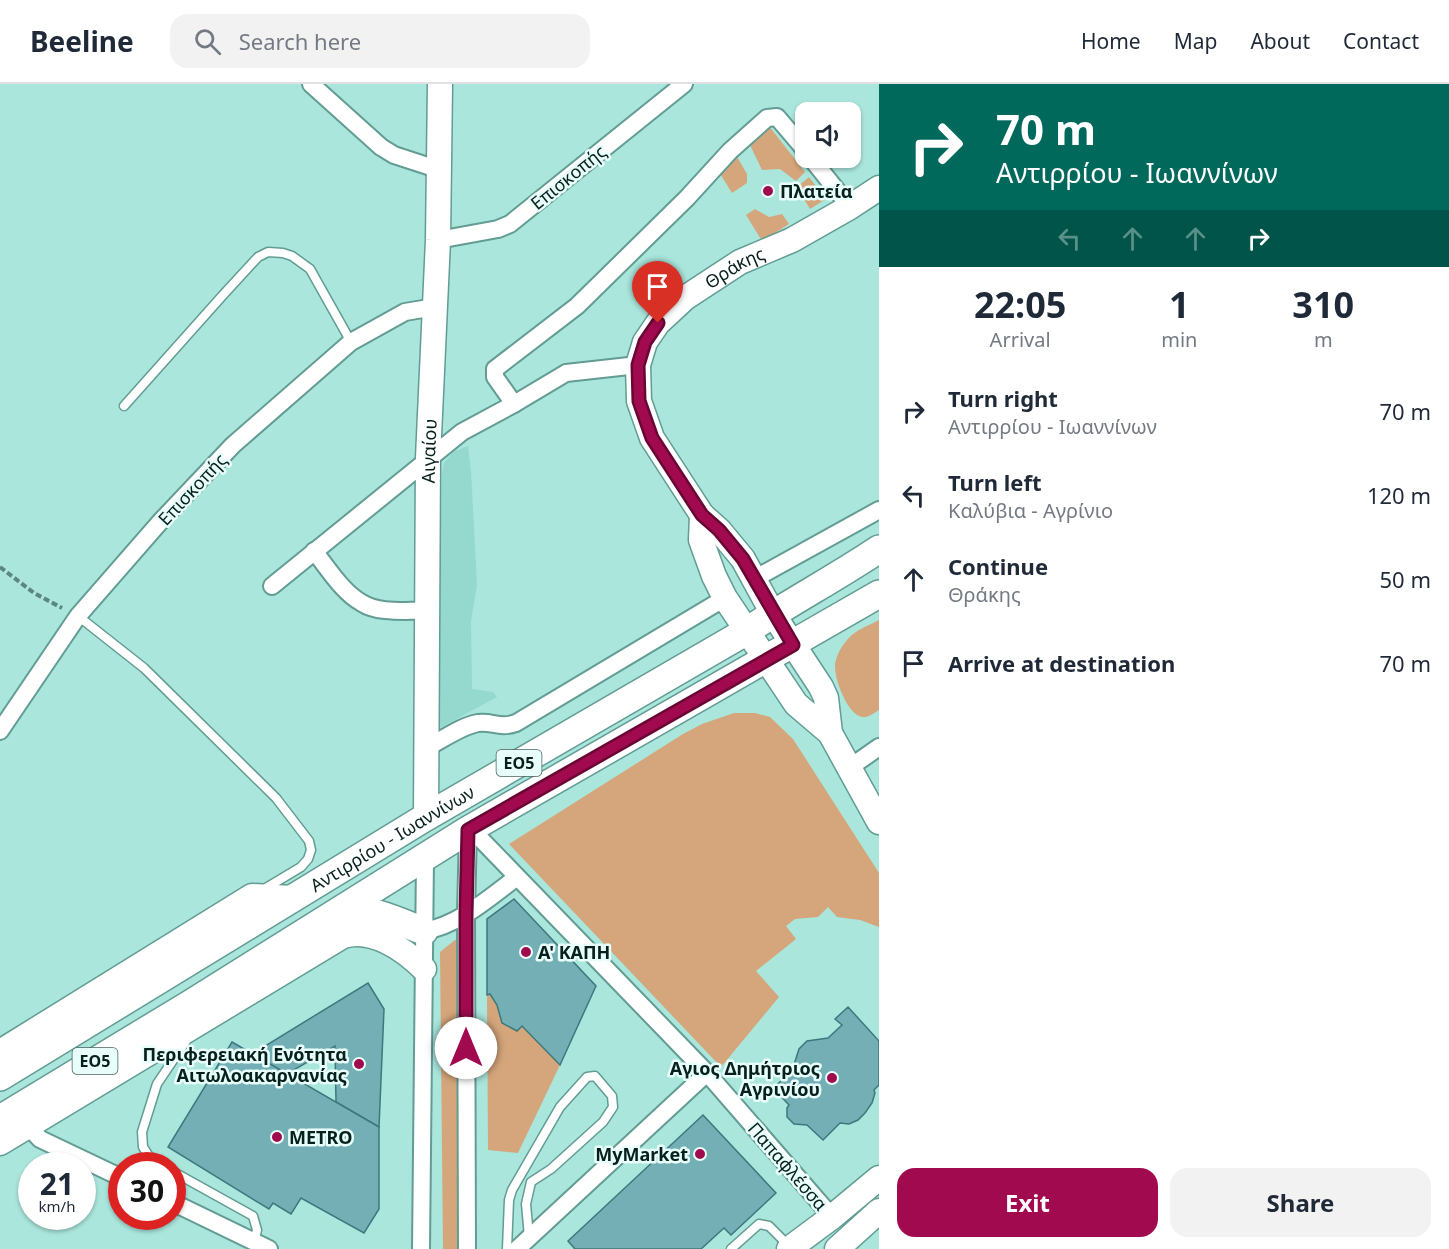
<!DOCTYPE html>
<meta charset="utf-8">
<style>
:root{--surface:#fff;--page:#f2f2f3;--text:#1f2937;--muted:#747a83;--line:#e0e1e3;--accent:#a10a4e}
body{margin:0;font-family:"Noto Sans",sans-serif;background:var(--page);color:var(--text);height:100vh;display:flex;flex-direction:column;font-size:22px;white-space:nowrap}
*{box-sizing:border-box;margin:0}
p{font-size:20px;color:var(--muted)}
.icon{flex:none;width:33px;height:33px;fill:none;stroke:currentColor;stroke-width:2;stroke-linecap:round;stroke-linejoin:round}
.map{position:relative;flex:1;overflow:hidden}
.panel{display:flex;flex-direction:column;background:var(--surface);width:570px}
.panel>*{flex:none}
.top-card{background:#00695c;color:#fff;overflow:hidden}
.fabs{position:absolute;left:795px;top:18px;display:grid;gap:12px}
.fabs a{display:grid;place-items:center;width:66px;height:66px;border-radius:12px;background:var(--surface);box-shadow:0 2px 4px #0004;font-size:30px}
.speed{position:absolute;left:18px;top:1068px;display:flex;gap:12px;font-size:30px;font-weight:700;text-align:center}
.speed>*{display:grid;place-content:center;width:78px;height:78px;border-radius:50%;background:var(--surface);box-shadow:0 2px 4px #0004;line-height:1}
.speed small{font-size:15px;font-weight:400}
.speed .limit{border:9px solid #d22;background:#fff;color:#111}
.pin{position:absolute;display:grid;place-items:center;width:51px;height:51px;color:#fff;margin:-62px -26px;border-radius:50% 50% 50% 0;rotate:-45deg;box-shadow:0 0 6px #0007}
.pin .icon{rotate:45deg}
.me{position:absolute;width:66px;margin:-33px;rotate:0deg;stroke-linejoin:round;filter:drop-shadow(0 0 4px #0008)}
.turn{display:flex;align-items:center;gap:21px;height:126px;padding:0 18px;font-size:27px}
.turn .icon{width:78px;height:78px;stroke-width:2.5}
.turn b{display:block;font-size:42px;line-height:51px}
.lanes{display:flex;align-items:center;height:57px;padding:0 18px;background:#0003;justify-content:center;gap:30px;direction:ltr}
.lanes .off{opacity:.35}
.eta{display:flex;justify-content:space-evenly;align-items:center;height:102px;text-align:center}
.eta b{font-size:36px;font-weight:700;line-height:42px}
.action{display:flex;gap:12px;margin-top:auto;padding:12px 18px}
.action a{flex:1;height:69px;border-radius:18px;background:var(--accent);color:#fff;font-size:24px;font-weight:700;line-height:69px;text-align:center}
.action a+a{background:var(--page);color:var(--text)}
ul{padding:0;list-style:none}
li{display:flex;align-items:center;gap:18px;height:84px;padding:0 18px}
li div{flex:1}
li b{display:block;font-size:22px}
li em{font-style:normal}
header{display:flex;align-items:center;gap:36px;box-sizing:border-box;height:84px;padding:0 30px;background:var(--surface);border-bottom:2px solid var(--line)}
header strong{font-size:28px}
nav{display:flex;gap:33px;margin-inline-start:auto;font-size:21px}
.search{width:420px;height:54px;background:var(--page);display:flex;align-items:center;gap:15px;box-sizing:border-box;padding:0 21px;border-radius:18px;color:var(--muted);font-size:22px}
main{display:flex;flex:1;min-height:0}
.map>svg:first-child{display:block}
.built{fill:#94d8ce}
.green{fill:#d5a67b}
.building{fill:#74afb5;stroke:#3d787d;stroke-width:1.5}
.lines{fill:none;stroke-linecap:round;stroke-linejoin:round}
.lane-casing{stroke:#629c93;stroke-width:11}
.street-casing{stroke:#629c93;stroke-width:20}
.secondary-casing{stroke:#629c93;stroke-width:27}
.primary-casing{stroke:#629c93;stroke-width:30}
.path{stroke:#5c8780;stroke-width:4;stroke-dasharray:6 3;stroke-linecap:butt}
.lane{stroke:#fff;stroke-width:8}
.street{stroke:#fff;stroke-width:16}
.secondary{stroke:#fff;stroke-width:24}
.primary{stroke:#fff;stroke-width:27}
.route-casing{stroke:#690633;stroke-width:15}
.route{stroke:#a10a4e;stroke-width:10}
.poi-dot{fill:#a10a4e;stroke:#e7fefa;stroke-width:2}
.labels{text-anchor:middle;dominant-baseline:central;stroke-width:5;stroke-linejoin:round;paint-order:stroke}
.shield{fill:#e7fefa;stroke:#4b635f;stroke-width:1.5}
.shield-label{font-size:16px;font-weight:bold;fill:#08201d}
.street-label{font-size:18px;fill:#08201d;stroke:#e7fefa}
.poi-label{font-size:18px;font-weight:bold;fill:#08201d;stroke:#e7fefa;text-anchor:start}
</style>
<header>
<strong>Beeline</strong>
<div class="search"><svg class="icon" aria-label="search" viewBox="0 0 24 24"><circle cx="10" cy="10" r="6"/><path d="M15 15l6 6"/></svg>Search here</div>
<nav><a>Home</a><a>Map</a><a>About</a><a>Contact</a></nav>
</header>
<main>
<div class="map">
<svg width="879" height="1165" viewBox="0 0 879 1165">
<rect width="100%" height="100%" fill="#aae6dc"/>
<polygon class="built" points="468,362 471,387 477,501 471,537 472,605 493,608 497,613 436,646 442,390 444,379 453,368"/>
<g class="green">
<polygon points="769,42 805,88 796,97 780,85 762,86 749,59"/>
<polygon points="736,71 747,90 747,99 732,109 719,88"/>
<polygon points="809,93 826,115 810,125 797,103"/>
<polygon points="755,125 769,133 782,130 789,140 762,157 746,131"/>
<path d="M 879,536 L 879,626 C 874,629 868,634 862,633 C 847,630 834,594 835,581 C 836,572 841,563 847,556 C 855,546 868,542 879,536 Z"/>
<polygon points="734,629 755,629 770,633 793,655 879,789 879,843 860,836 837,833 828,823 818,833 795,835 786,842 796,855 756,887 779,913 721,983 509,760 683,650 702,640"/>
<polygon points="455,856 457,856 457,860 459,1165 443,1165 440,868"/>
<polygon points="490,910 497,921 502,939 516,947 522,942 560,981 518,1069 488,1066 487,911"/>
</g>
<g class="building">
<polygon points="514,815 596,902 560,981 522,942 517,947 502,939 497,921 490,910 487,911 487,835"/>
<polygon points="368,899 384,925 379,1043 336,1018 335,962 287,990 252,970"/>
<polygon points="848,923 879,957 879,1001 874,1006 875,1009 872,1019 865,1029 858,1036 849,1040 840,1039 823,1056 807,1041 794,1040 787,1033 787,1024 789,1021 773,1004 792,987 799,965 807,957 828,954 842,941 835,935"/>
<polygon points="232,958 379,1043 379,1125 364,1149 301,1114 291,1130 273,1119 269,1125 168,1063"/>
<polygon points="703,1031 776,1109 731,1151 724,1144 701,1165 575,1165 568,1157"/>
</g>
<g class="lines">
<g class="lane-casing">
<g id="lane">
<polyline points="124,322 223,211 258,173 268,168 283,169 292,172 310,185 351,258"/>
<polyline points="78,532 144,584 276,714 309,757 311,766 308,775 301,783 261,807"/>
<polyline points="163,1082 150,1074 143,1063 142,1048 157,1000 186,957"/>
<polyline points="172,1087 253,1132 257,1146 254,1158"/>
<polyline points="507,1165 509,1116 512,1106 560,1023 587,993 595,992 612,1012 613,1023 603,1038 551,1085 531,1098 526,1120 529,1153"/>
<polyline points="731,1165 759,1140 769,1142 789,1162"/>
</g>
</g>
<g class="street-casing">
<g id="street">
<polyline points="311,0 381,63 394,71 440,86"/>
<polyline points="811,74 850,123"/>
<polyline points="438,156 498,145 510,140 684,0"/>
<polyline points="514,320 495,293 495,285 577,222 687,114 730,67 767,34 777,33 806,67"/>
<path d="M 314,467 C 328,484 342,508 362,519 C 379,530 408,526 427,527"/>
<polyline points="754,495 879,426"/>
<polyline points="272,502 462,348 514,320 566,289 638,281"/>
<polyline points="0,647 78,532 160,438 233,361 351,258 405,228 435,223"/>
<path d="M 426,664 C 442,656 461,642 478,639 C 493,637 499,645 516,639 L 725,514"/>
<polyline points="849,684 879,663"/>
<polyline points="471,745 707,989 832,1133"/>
<path d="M 424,847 C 459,841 489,814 517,793"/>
<polyline points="28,1042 40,1055 122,1094"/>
<polyline points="172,1118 269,1165"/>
<polyline points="421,1165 425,773"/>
<polyline points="467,1165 466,829 468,746"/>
<polyline points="517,1165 707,989"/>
</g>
</g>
<g class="secondary-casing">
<g id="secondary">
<polyline points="702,431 701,456 714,492 725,514 796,620 830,649 879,738"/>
<path id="s1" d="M 830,649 L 826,614 L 821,603 L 773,530 L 743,475 L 719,446 L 702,431 L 652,354 L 639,317 L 638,281 L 645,258 L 658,239 L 685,214 L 740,178 L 792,156 L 850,123 L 879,104"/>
<path id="s2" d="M 426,733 L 428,374 L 438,156 L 440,0"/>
<polyline points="0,968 252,812 294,814"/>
<path d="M 0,1059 L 343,852 C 372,843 404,865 424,885"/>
<polyline points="789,1165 832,1133 879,1094"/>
<polyline points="837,1165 879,1127"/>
</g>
</g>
<g class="primary-casing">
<g id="primary">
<path d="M 337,831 C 368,819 395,837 424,847"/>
<path id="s3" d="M 0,993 L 426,733 L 747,547 C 790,518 836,494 879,465"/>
<polyline points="0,1035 190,920 468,746 879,510"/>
</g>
</g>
<polyline class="path" points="0,483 34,509 62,524"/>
<use href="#lane" class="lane"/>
<use href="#street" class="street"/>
<use href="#secondary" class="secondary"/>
<use href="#primary" class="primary"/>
</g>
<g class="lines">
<g class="route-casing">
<polyline id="route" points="466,964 466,830 468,746 793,561 743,475 719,446 702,431 652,354 639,317 638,281 645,258 658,239"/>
</g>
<use href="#route" class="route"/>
</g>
<g class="poi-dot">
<circle cx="768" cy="107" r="6"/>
<circle cx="526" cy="868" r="6"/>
<circle cx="359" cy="980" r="6"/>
<circle cx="832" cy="994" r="6"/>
<circle cx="277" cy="1053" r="6"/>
<circle cx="700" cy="1070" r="6"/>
</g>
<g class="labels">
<g class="shield">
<rect x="496.5" y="666" width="45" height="26" rx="4.5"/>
<rect x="72.5" y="964" width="45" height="26" rx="4.5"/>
</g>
<g class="shield-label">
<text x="519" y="679">ΕΟ5</text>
<text x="95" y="977">ΕΟ5</text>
</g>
<g class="street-label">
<text transform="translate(568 93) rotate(-39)">Επισκοπής</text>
<text stroke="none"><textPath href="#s1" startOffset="567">Θράκης</textPath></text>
<text stroke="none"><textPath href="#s2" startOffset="366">Αιγαίου</textPath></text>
<text transform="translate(192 405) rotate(-47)">Επισκοπής</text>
<text stroke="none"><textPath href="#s3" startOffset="459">Αντιρρίου - Ιωαννίνων</textPath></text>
<text transform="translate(788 1082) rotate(49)">Παπαφλέσσα</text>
</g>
<g class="poi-label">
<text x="780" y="107">Πλατεία</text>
<text x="538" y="868">Α' ΚΑΠΗ</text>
<text x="347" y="970" text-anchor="end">Περιφερειακή Ενότητα<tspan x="347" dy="21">Αιτωλοακαρνανίας</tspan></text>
<text x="820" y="984" text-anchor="end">Αγιος Δημήτριος<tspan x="820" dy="21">Αγρινίου</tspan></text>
<text x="289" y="1053">METRO</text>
<text x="688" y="1070" text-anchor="end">MyMarket</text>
</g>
</g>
</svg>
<div class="fabs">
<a><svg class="icon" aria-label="sound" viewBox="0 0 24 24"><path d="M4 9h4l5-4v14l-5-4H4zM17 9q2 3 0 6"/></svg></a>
</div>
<div class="speed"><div>21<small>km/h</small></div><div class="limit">30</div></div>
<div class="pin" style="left:658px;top:239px;background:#d93025"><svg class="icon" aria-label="arrive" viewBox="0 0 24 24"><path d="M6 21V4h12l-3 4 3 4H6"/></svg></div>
<svg class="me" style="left:466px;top:964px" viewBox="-20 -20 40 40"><circle r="19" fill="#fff"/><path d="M0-13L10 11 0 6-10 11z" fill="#a10a4e"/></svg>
</div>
<section class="panel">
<div class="top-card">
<div class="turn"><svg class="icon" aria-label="right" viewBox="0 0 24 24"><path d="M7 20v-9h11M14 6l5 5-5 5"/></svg><div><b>70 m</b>Αντιρρίου - Ιωαννίνων</div></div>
<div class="lanes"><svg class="icon off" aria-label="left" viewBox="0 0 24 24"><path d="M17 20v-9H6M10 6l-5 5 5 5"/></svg><svg class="icon off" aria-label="ahead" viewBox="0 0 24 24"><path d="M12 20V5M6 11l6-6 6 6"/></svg><svg class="icon off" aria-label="ahead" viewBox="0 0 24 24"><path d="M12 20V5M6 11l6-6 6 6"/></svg><svg class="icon" aria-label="right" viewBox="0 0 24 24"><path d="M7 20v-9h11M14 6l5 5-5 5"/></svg></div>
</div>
<div class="eta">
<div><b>22:05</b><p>Arrival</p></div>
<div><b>1</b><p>min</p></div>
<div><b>310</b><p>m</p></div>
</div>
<ul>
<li><svg class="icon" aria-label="right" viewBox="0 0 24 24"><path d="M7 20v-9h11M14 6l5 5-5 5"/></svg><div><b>Turn right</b><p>Αντιρρίου - Ιωαννίνων</p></div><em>70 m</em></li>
<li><svg class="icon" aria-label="left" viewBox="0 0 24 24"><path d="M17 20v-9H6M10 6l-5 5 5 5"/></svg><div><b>Turn left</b><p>Καλύβια - Αγρίνιο</p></div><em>120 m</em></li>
<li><svg class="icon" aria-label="ahead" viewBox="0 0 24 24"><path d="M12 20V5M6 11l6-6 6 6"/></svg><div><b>Continue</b><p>Θράκης</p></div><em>50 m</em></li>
<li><svg class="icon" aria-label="arrive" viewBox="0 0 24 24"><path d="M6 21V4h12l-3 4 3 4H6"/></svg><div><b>Arrive at destination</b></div><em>70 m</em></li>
</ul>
<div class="action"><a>Exit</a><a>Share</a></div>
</section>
</main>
